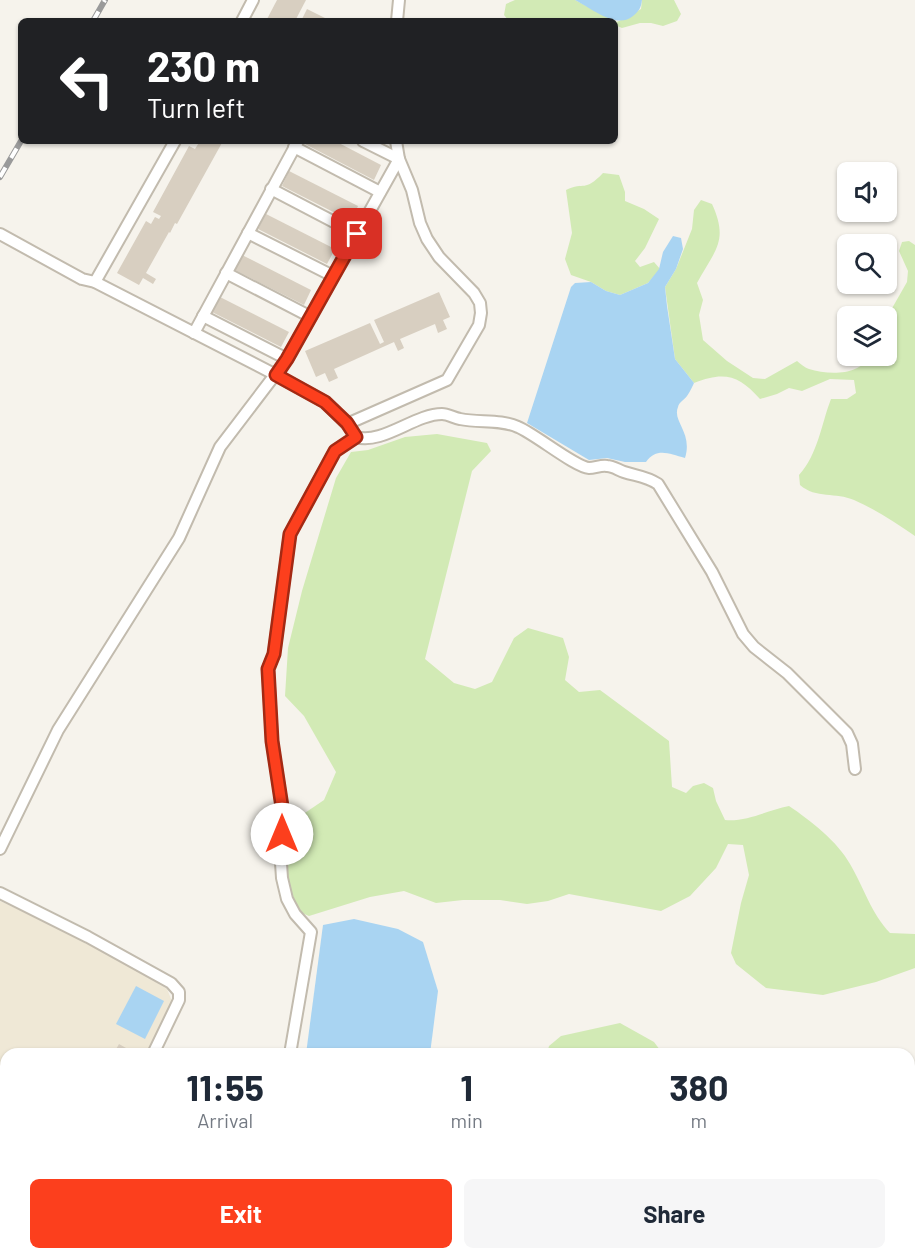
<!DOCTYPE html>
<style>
:root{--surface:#fff;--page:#f6f6f7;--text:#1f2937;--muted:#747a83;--accent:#fc3f1d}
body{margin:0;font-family:Barlow,sans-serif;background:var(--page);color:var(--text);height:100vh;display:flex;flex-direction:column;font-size:22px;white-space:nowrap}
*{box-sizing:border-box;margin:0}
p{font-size:20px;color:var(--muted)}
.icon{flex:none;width:33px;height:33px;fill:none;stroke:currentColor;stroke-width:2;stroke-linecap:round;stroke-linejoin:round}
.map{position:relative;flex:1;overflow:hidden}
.panel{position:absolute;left:0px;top:1048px;width:915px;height:212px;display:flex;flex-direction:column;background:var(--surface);border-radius:18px 18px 0 0;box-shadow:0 2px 4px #0004}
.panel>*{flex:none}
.top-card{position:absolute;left:18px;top:18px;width:600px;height:126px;border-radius:9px;box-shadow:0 2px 4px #0004;background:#202124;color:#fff;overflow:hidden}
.tools{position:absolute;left:837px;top:162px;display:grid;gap:12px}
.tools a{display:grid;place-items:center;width:60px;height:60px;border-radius:9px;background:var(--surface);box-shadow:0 2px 4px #0004;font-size:30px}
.pin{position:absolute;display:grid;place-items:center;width:51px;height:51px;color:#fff;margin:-26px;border-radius:12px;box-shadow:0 3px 9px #0006}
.me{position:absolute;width:66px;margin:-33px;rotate:0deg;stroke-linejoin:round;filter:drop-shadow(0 0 4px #0008)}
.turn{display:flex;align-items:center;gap:21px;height:126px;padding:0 30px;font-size:27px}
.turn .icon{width:78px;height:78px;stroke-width:2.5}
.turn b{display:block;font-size:42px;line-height:51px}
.eta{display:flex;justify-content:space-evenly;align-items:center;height:102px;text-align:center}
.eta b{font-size:36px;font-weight:700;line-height:42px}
.cta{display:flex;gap:12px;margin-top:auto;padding:12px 30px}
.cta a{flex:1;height:69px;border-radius:9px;background:var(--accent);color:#fff;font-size:24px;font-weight:700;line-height:69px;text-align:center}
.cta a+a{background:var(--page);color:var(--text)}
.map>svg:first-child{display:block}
.education{fill:#efe8d6}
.green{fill:#d2eab5}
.water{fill:#a9d4f2}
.building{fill:#d8cfc1}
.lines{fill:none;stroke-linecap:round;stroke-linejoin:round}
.street-casing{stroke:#c2bbae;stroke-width:14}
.street{stroke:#fff;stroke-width:10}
.rail-casing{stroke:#9a9a9a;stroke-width:6}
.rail{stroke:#fff;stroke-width:4;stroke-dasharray:11;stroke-linecap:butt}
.route-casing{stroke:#a42913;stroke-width:15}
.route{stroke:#fc3f1d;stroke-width:10}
</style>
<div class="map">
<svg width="915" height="1259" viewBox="0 0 915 1259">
<rect width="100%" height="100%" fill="#f6f3ec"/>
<polygon class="education" points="0,901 99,947 167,989 174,1006 150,1054 6,1054 6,1254 53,1254 50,1259 0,1259"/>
<g class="green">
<polygon points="515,0 575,0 617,22 641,9 642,0 674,0 681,14 677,21 663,26 651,23 640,23 622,28 615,25 615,21 509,21 504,15 506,4"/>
<path d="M 603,173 L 619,175 L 625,192 L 625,201 L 644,209 L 659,219 L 645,248 L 635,261 L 640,267 L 654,262 L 660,269 L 648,283 L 620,295 L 606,291 L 591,282 L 571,275 L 565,259 L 572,233 L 566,190 C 585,181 584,193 603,173 Z"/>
<path d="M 701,200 L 712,204 C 729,241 715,250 697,283 L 703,300 L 699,315 L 703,340 L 727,361 L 753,378 L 765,379 L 797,361 C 801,364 805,368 809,369 C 828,375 860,376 869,356 L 886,356 L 887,317 L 907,282 L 908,271 L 899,251 L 902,242 L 909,241 L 915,245 L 915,536 C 896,523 875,509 854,500 C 836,492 816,499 800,485 L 799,475 C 818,454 821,425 831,399 L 847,399 L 856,393 L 854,380 L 830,379 L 802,391 L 789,388 L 777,394 L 760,399 C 739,375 724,371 694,383 L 675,359 L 665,287 L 676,269 L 692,229 L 694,210 Z"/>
<path d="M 437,434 L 487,443 L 491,451 L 472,471 L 425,659 L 454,683 L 475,689 L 492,682 L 514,638 L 528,628 L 563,638 L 569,657 L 565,680 L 579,692 L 600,690 L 669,741 L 672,787 L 686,793 L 693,786 L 704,783 L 713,788 L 716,801 L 725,820 C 747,822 768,810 789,806 C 810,820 838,842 850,864 C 864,888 871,913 890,933 L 915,934 L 915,968 L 876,982 L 823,995 L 766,988 L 736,964 L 731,953 L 741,903 L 749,875 L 743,845 L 728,844 L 716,868 L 690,896 L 661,911 L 569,894 L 548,901 L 527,904 L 500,900 L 463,900 L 436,903 L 404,891 L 370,897 L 309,916 L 297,911 L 288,895 L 288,866 L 293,821 L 324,800 L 336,772 L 304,716 L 285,696 L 288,648 L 302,591 L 336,478 L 351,452 L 368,450 L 405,437 Z"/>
<polygon points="620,1023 654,1042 663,1054 547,1054 549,1046 561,1036"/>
<polygon points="189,1254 264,1254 265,1259 189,1259"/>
<polygon points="295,1254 383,1254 382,1259 297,1259"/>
<rect x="548" y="1254" width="87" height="5"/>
<polygon points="736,1254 873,1254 871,1259 736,1259"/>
</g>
<g class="water">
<path d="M 575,0 L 642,0 C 641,8 639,11 633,16 C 617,30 591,8 575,0 Z"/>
<path d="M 673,236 L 681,238 L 683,249 L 676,269 L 665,287 L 667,306 L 675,359 L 694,383 C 692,387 690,392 687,396 C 684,400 679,402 678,407 C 672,422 693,432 685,458 C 669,454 657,447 646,462 L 625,462 L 607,458 L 589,460 L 527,423 L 571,287 L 575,283 L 591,282 L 606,291 L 620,295 L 648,283 L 659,269 L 663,252 Z"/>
<polygon points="354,919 398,929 423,942 438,991 430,1054 306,1054 323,925"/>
<polygon points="136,986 164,1001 145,1039 116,1024"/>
</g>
<g class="building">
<polygon points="277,0 306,0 295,21 266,21"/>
<polygon points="307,9 331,21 301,21"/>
<polygon points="200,141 223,141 177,224 175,223 170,233 169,232 146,273 156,279 153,284 143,278 139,285 117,273 146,221 151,224 155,217 159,219 161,216 153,212 189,146 195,149"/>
<polygon points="306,141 335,141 381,165 374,180 305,144"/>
<polygon points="289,171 358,206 351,221 282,186"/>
<polygon points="266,214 335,249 327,264 258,229"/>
<polygon points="242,255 311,290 304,305 235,270"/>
<polygon points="439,292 450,317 443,320 447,329 438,333 435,324 400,339 404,348 398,351 394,342 334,369 338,378 329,382 325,373 316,377 305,351 370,323 380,344 384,342 374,320"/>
<polygon points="220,297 289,332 281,347 212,312"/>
<polygon points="119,1044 133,1052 132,1054 122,1054 115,1051"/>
<polygon points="0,1141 6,1144 6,1176 0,1173"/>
<polygon points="6,1209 6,1254 43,1254 41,1259 0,1259 0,1221"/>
</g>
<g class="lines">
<g class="street-casing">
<g id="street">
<polyline points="242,21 253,0"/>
<polyline points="397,21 399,0"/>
<polyline points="363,141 399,159"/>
<polyline points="294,147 380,192"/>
<polyline points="271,189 357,234"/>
<polyline points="248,233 333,276"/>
<path d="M 0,234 L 82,279 L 95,282 L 276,375 L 325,402 L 347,424 L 356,437 C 382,445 415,414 442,414 C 448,414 454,418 460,419 C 480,423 500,419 518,427 C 535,434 575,467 589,468 C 595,468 601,465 607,466 C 613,466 618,470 624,472 C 636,476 646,476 658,484 L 712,572 L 743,634 L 754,647 L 787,673 L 847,733 L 852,744 L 855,769"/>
<polyline points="226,273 311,317"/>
<polyline points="95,282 175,141"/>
<polyline points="203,316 287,359"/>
<polyline points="194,333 298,141"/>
<polyline points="347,424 447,380 479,325 481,313 480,303 474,293 439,257 427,239 420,223 412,190 399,159 396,141"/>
<polyline points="0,849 58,730 179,538 220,447 287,359 399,159"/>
<polyline points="0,893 88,937 171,983 179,992 179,1000 153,1054"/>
<polyline points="290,1054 311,932 295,914 287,899 282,878 280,848 284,820 272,741 268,669 274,654 290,534 335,451 356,437"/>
<polyline points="55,1259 57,1254"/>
<polyline points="162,1259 162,1254"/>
</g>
</g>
<use href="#street" class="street"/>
<g class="rail-casing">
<g id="rail">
<polyline points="93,21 105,0"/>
<polyline points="0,177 21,141"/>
</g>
</g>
<use href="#rail" class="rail"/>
</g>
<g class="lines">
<g class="route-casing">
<polyline id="route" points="282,834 284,820 272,741 268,669 274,654 290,534 335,451 356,437 347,423 325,402 276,375 287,359 357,234"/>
</g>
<use href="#route" class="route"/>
</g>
</svg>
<div class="tools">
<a><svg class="icon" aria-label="sound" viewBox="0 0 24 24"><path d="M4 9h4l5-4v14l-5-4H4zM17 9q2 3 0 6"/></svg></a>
<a><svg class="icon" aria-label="search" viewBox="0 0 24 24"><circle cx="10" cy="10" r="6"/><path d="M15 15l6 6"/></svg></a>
<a><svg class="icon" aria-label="layers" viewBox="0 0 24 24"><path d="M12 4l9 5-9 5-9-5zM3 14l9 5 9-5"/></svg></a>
</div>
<div class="pin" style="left:357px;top:234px;background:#d93025"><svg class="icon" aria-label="arrive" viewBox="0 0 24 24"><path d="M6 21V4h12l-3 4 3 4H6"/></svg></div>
<svg class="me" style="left:282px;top:834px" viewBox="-20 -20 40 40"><circle r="19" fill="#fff"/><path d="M0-13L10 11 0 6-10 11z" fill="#fc3f1d"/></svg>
<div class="top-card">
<div class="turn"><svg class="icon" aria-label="left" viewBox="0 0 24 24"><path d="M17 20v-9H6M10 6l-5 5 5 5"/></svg><div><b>230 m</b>Turn left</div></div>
</div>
<section class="panel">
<div class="eta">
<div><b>11:55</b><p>Arrival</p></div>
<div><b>1</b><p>min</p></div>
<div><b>380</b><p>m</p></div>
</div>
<div class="cta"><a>Exit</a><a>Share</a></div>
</section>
</div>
